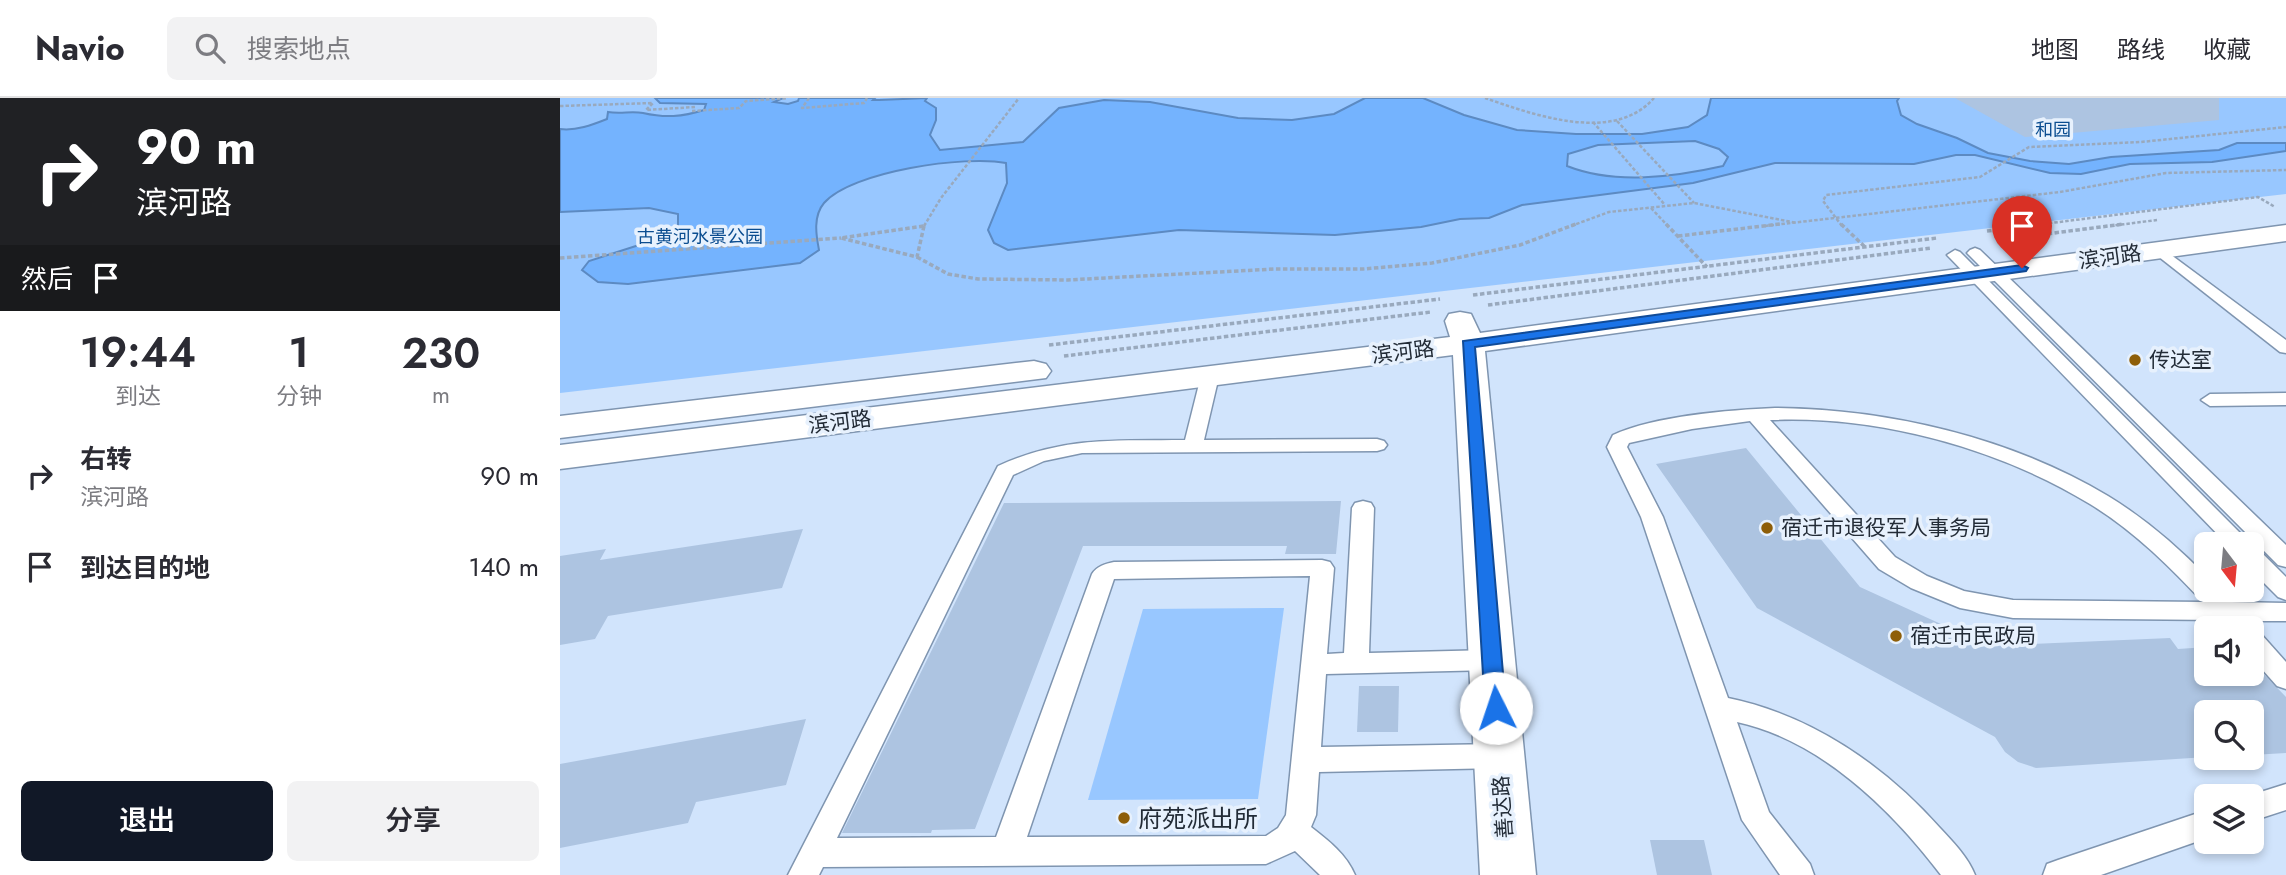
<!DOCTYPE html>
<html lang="zh">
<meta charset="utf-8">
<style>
:root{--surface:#fff;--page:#f2f2f3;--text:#2b2b33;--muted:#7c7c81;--line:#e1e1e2;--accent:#111827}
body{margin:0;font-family:Jost,"Noto Sans SC",sans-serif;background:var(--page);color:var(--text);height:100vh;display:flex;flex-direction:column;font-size:26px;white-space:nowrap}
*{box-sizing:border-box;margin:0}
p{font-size:23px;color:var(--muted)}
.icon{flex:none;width:38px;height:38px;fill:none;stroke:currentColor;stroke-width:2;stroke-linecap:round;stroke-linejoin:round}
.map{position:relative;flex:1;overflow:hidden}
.sheet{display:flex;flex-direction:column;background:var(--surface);width:560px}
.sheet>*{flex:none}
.guide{background:#202124;color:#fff;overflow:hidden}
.needle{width:46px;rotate:164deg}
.controls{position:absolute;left:1634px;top:434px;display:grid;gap:14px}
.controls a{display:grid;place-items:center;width:70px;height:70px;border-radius:10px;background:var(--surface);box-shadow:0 4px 10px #0003;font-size:35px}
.pin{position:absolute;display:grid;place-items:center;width:60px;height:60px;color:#fff;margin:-72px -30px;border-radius:50% 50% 50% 0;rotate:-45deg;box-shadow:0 0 7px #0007}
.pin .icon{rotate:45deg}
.me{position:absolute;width:77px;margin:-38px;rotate:356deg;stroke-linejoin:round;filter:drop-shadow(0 0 5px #0008)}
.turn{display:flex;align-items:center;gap:24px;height:147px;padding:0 21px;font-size:32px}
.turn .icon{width:91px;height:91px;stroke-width:2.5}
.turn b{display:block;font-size:49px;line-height:60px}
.then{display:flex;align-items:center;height:66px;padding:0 21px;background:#0003;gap:14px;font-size:26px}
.eta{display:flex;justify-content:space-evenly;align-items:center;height:119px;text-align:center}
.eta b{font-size:42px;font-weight:600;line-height:49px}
.button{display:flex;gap:14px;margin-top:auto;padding:14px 21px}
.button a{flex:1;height:80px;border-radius:10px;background:var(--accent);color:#fff;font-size:28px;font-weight:600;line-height:80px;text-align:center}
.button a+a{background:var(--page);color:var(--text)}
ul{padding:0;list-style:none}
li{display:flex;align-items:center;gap:21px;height:91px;padding:0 21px}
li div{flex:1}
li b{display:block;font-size:26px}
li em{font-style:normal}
header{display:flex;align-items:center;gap:42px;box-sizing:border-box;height:98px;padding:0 35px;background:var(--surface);border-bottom:2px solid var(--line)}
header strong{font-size:33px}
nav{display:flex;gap:38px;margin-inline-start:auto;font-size:24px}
.search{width:490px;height:63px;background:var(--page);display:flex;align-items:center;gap:18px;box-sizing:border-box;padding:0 24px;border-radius:10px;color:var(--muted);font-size:26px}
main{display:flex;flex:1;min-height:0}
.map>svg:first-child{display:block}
.green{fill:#98c7ff}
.water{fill:#74b3fe;stroke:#5c8ac2;stroke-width:2;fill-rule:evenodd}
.building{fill:#adc4e1}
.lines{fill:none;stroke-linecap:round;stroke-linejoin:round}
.lane-casing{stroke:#7f95b0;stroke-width:3}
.secondary-casing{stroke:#7f95b0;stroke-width:3}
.path-far1{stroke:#99a9bd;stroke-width:2.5;stroke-dasharray:3.5 2;stroke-linecap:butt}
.path{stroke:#99a9bd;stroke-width:3.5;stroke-dasharray:4.5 2.5;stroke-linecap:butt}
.lane{fill:#fff;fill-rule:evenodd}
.secondary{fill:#fff;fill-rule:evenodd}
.route{fill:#1a73e8;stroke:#114b97;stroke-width:2}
.poi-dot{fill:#8e5e08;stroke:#e7f1fd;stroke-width:2.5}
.labels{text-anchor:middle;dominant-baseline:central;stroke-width:7;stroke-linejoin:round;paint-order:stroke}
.far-park-label{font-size:18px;fill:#0b4d90;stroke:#e7f1fd}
.street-label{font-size:21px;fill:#232c37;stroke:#e7f1fd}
.poi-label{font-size:21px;fill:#232c37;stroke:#e7f1fd;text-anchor:start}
.near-poi-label{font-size:24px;fill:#232c37;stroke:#e7f1fd;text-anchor:start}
</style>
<header>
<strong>Navio</strong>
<div class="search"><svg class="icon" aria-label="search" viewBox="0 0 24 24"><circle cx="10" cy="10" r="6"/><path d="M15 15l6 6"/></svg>搜索地点</div>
<nav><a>地图</a><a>路线</a><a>收藏</a></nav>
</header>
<main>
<section class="sheet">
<div class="guide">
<div class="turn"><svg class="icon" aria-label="right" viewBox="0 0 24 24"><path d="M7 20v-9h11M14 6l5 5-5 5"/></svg><div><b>90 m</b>滨河路</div></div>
<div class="then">然后<svg class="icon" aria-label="arrive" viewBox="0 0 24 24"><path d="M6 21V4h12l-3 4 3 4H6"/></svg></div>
</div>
<div class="eta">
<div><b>19:44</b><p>到达</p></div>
<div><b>1</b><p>分钟</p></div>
<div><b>230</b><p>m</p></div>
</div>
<ul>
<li><svg class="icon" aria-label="right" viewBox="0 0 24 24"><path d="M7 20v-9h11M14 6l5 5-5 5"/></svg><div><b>右转</b><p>滨河路</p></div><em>90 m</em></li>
<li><svg class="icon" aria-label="arrive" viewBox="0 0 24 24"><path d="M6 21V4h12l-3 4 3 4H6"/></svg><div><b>到达目的地</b></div><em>140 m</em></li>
</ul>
<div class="button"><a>退出</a><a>分享</a></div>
</section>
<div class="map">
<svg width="1726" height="777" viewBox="0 0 1726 777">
<rect width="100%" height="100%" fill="#d1e4fc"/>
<g class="green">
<polygon points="0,0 1726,0 1726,96 0,295"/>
<polygon points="724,510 698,701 528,702 583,511"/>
</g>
<path class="water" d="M 95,0 L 223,0 L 214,4 L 228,6 L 238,3 L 239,0 L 315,0 L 313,2 L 319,2 L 367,0 L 365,3 L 376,10 L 376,22 L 370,37 L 380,52 L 463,44 L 499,10 L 544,2 L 590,4 L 678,20 L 732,22 L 774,16 L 805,0 L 863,0 L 904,17 L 957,32 L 1016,36 L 1082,36 L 1128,29 L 1147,17 L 1151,0 L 1339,0 L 1337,3 L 1341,17 L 1357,26 L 1397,40 L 1428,55 L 1470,63 L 1509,66 L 1551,59 L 1659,52 L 1677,45 L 1726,45 L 1726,53 L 1652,64 L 1570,66 L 1521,76 L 1490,75 L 1415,57 L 1396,57 L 1354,66 L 1215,65 L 1133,85 L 962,107 L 929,120 L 900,121 L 861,129 L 775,137 L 619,132 L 448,152 L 434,145 L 428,132 L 447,85 L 446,65 C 406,57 292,73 264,105 C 253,118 256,137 259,152 L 240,165 L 68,186 L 38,184 L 22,172 L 29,163 L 104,139 L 118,129 L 118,116 L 89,110 L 0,114 L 0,31 C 16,33 32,27 47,21 L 48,14 C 60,16 72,13 83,15 C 105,20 122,19 144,12 L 146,6 L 100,5 ZM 1135,43 L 1159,51 L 1168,59 L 1163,68 C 1114,79 1055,87 1007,68 L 1008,56 L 1038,47 Z"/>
<g class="building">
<polygon points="1395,0 1659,0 1659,22 1465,39"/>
<polygon points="1186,350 1300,489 1429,548 1610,540 1618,551 1647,549 1647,576 1692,576 1692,564 1726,599 1726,655 1692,657 1692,614 1647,614 1647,659 1476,670 1458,664 1445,654 1435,639 1197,510 1096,366"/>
<polygon points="781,403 776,456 725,456 727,448 523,448 415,731 372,732 371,735 282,735 444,405"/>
<polygon points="243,431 222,490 48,518 35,541 0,547 0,458 46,451 40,462"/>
<polygon points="799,588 839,588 838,634 797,634"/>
<polygon points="246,621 226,687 136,704 128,725 0,750 0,666"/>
<polygon points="1090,742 1144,742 1152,777 1097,777"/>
</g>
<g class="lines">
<g class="lane-casing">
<g id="lane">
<polygon points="1599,148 1726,242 1726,255 1720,254 1594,155 1592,152 1594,149"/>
<polygon points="1415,150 1420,152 1726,447 1726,469 1718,467 1410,158 1407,155 1410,152"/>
<polygon points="1395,152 1400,154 1691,446 1667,446 1390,160 1387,157"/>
<path d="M 650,273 L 659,278 L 644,342 L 817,341 L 824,343 L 827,347 L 824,351 L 817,353 L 522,355 L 484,363 L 453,377 L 277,740 L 436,739 L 532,476 C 537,468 545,466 554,464 L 762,462 L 770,464 L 774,470 L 767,556 L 784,555 L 792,410 L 795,405 L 803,403 L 811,405 L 814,410 L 809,555 L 932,552 L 941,555 L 945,562 L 941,569 L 932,572 L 766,576 L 761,649 L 939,646 L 949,649 L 953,658 L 949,667 L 939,670 L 759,674 L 756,717 L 751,729 C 769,743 786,756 795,777 L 760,777 L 735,753 L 706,766 L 263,769 L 259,777 L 228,777 L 438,368 C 505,338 553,343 625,342 L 641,278 ZM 750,478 L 726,717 L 718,730 L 706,738 L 467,739 L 554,481 Z"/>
<polygon points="1726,295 1726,307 1650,308 1641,302 1650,296"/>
<path d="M 1215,310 C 1327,311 1450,339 1548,398 C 1584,420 1617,448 1647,479 L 1647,492 L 1660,492 L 1672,504 L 1726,505 L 1726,523 L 1689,523 L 1693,530 L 1692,532 L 1667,530 L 1659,522 L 1453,520 L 1400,510 L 1351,490 L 1319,471 L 1190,323 L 1132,331 L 1069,345 L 1067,349 L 1103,419 L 1168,600 C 1251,617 1324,667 1380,730 C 1393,744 1408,759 1415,777 L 1381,777 C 1331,711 1260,642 1177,624 L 1209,714 L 1250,766 L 1254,777 L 1220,777 L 1182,722 L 1081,419 L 1047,349 L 1053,337 C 1095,318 1168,312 1215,310 ZM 1210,322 C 1318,317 1438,350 1530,406 C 1573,432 1609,468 1643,504 L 1453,502 L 1404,493 L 1367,478 L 1335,459 Z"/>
<polygon points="1692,451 1700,453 1726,479 1726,502 1718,499 1692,473"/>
<polygon points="1692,533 1701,536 1726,564 1726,591 1717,588 1692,560"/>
<polygon points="1726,686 1726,712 1692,723 1692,698 1688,698"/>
<polygon points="1647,712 1647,740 1541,777 1483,777 1487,766 1498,762"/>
</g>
</g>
<g class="secondary-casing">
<g id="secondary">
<polygon points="1726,127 1726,143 925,253 976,777 920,777 893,257 0,371 0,347 890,239 885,223 889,216 900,214 911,216 920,235"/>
<polygon points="474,263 486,266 491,273 486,280 0,340 0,318"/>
</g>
</g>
<g class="path-far1">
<polyline points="249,0 242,10 304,5 307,0"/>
<path d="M 925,0 C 974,17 1054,46 1094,0"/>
<polyline points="0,8 93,5 86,12 135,9"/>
<polyline points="132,13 179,10 186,3 228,0"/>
<polyline points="1057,23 1134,105"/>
<polyline points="1033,24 1105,107"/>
<polyline points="1091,110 1108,128"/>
<polyline points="364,128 381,100 459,0"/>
<polyline points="1011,128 1049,114 1134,105 1237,125"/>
<polyline points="1205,128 1500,94 1606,75 1726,72"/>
<polyline points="1282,128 1263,103 1266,97 1420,79 1469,49 1581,44 1726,29"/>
<polyline points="1467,128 1698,99 1715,109"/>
<polyline points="1550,128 1597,122"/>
</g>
<g class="path">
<polyline points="1106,126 1147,169"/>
<polyline points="1281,126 1305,149"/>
<polygon points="364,128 357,159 281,140"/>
<polyline points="1427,133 1481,126"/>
<polyline points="1118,138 1220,126"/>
<polyline points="1439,142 1564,126"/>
<polyline points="357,159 388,176 418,181 508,182 714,171 803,171 872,165 960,147 1016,126"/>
<polyline points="0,160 281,140"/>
<polyline points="913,197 1377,140"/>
<polyline points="928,207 1371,150"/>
<polyline points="489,247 880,201"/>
<polyline points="504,258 871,214"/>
</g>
<use href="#lane" class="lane"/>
<use href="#secondary" class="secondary"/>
</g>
<polygon class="route" points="1462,167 1468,170 1466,173 915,249 946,610 943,616 936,619 928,616 925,610 903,243"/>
<g class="poi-dot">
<circle cx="1575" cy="262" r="7"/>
<circle cx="1207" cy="430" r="7"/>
<circle cx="1336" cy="538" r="7"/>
<circle cx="564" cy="720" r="7"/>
</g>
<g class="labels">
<g class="far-park-label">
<text x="1493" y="32">和园</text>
<text x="140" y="139">古黄河水景公园</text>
</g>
<g class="street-label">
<text transform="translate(1550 159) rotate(-8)">滨河路</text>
<text transform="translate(843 254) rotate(-7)">滨河路</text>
<text transform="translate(280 324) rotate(-7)">滨河路</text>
<text transform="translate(943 709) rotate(-94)">善达路</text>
</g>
<g class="poi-label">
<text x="1589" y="262">传达室</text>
<text x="1221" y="430">宿迁市退役军人事务局</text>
<text x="1350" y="538">宿迁市民政局</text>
</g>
<g class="near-poi-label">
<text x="578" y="720">府苑派出所</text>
</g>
</g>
</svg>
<div class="controls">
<a><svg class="needle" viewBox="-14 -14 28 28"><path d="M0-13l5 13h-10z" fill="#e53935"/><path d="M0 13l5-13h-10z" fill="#7c7c81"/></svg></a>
<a><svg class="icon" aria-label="sound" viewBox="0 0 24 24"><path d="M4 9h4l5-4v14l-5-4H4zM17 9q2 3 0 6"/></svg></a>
<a><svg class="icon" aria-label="search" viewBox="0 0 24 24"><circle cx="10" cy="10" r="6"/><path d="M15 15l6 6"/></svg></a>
<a><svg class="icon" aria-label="layers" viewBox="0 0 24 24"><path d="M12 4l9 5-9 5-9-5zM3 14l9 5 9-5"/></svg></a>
</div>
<div class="pin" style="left:1462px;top:170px;background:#d93025"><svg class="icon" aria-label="arrive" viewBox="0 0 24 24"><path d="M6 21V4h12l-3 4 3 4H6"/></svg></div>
<svg class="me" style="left:936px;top:610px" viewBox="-20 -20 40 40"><circle r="19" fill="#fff"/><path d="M0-13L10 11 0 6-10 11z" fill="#1a73e8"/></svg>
</div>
</main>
